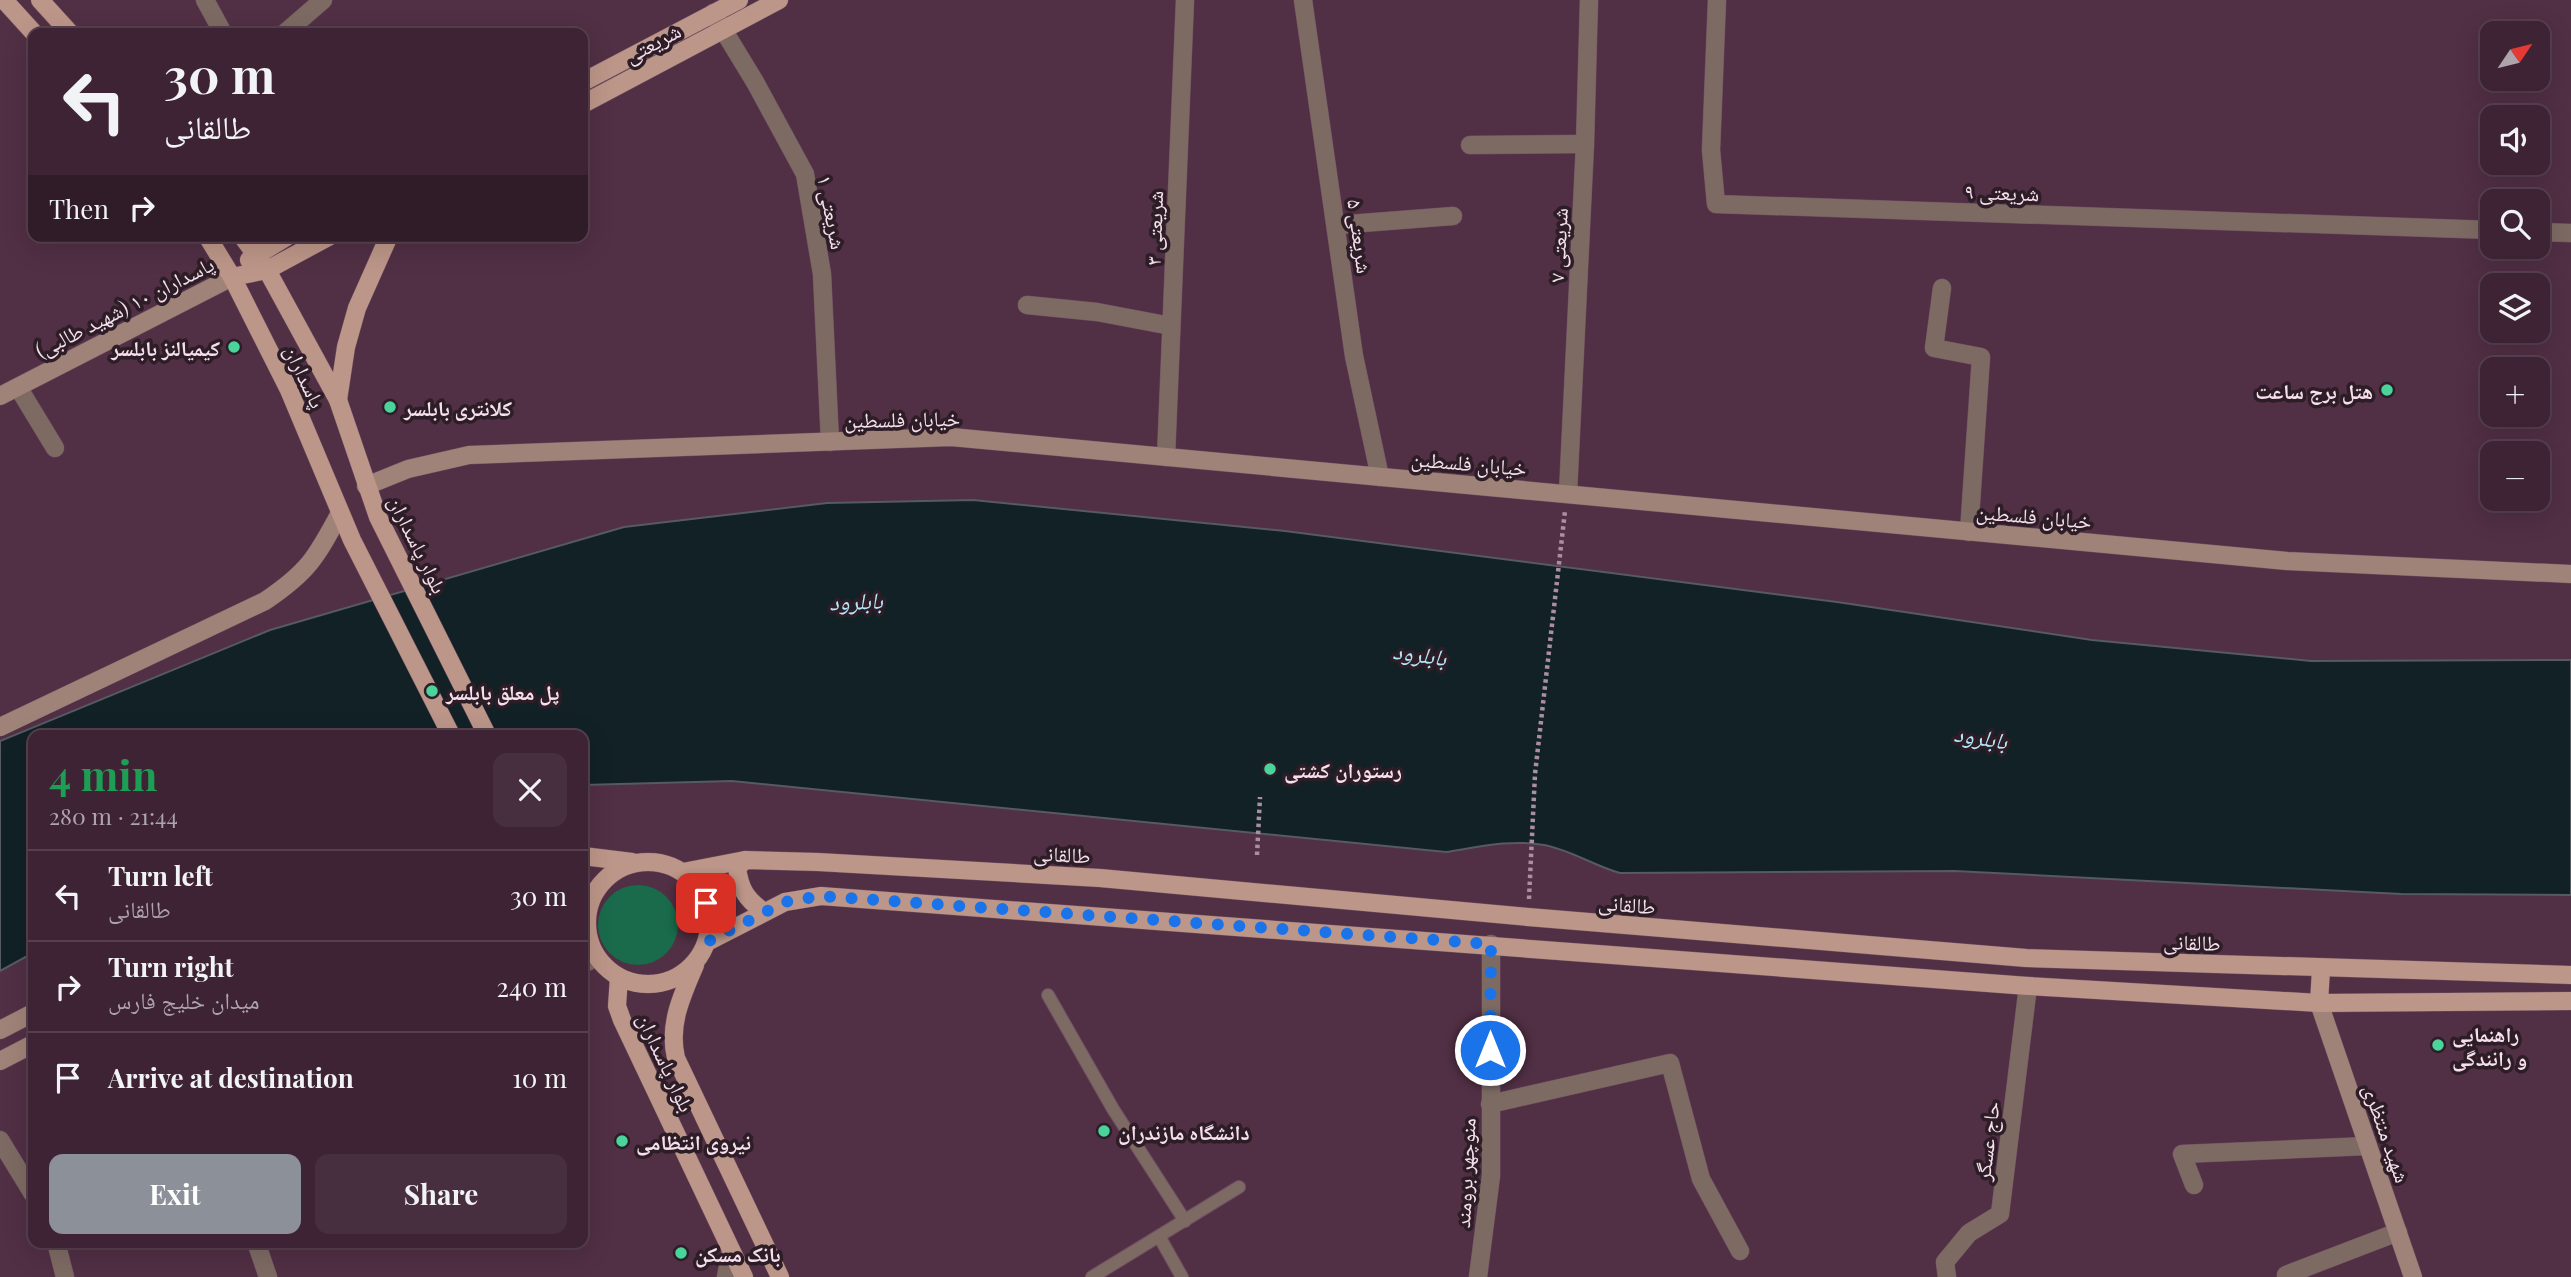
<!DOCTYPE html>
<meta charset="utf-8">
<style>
:root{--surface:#3d2333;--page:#482f3f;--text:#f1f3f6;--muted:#ada4ac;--line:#56404e;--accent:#8c9099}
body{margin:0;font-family:"Playfair Display","Noto Naskh Arabic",serif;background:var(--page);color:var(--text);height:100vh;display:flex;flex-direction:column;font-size:26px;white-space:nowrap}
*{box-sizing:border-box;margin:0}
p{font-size:23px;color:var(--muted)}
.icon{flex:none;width:38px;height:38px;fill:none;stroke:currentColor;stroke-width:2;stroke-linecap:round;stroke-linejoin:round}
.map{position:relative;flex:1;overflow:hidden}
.panel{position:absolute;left:28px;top:730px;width:560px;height:518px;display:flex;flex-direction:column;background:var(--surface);border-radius:14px;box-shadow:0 7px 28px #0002,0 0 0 2px var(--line)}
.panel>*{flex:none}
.banner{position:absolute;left:28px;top:28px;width:560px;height:214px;border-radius:14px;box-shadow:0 7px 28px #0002,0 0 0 2px var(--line);background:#3d2333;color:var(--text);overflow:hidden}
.needle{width:46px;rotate:55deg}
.buttons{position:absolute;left:2480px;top:21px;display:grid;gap:14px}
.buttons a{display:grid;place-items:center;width:70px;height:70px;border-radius:14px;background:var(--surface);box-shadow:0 7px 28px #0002,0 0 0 2px var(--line);font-size:35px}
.pin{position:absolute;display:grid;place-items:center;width:60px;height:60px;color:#fff;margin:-30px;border-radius:14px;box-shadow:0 4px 10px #0006}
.me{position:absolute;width:77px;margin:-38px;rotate:0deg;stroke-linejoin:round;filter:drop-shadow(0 0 5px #0008)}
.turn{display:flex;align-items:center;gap:24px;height:147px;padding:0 21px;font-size:32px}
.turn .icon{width:91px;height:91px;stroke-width:2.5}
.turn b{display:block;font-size:49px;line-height:60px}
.then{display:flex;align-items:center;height:66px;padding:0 21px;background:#0003;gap:14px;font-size:26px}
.round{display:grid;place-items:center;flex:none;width:74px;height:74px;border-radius:14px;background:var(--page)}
.overview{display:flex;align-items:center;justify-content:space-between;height:119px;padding:0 21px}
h1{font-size:42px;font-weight:700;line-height:52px;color:#1e9e55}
.primary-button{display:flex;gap:14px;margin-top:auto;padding:14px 21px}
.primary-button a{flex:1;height:80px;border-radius:14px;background:var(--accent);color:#fff;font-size:28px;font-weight:700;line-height:80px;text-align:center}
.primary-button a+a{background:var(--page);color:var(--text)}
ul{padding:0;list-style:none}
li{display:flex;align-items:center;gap:21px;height:91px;padding:0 21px;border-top:2px solid var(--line)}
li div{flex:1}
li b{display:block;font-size:26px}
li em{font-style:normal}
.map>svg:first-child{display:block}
.green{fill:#196b4b}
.water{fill:#112126;stroke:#565a62;stroke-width:2}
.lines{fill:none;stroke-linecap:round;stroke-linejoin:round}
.lane-casing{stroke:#6f4f62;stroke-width:14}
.street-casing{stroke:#6f4f62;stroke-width:19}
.secondary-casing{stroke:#6f4f62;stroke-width:19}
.primary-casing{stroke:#6f4f62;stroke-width:19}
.path{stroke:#ab8f9f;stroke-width:4.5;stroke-dasharray:3.5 3.5;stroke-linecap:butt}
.lane{stroke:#7d6a63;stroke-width:12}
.street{stroke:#7d6a63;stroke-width:18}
.secondary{stroke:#a08378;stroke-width:18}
.primary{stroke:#bc9688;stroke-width:18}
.route{stroke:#1a73e8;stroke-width:12;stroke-dasharray:0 21.6}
.poi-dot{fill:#4ad49c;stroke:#2d1d26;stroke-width:2.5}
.labels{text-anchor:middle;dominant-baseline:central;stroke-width:7;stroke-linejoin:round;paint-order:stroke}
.street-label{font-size:21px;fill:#f7e0ed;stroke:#2d1d26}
.poi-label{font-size:21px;font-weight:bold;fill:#f7e0ed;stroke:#2d1d26;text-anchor:start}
.water-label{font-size:23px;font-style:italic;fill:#b4e8fb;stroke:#2d1d26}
</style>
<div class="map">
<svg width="2571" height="1277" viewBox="0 0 2571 1277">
<rect width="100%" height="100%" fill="#512f44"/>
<circle class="green" cx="638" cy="925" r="40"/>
<path class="water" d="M 973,500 L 1285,531 L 1837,602 L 2092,640 L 2311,661 L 2571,660 L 2571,895 L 2401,894 L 1955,871 L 1620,873 C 1594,866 1571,850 1544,845 C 1512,839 1478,847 1446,852 L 732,781 L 583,785 L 583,735 L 33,735 L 33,953 L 0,971 L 0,741 L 270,630 L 624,527 L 827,503 Z"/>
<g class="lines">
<g class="lane-casing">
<g id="lane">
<polyline points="1048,995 1113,1109 1185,1221"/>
<polyline points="1160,1238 1182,1277"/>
<polyline points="1092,1277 1239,1187"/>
</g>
</g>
<g class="street-casing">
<g id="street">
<polyline points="205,0 223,33"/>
<polyline points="1303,0 1354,356 1380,477"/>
<polyline points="1717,0 1711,150 1716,204 2492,230"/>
<polyline points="713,13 755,82 805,174 822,274 830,442"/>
<polyline points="285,33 323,0"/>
<polyline points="1470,145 1585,144"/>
<polyline points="1336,225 1453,216"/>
<polyline points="2538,232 2571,233"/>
<polyline points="1942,288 1934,348 1981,357 1969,532"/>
<polyline points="1027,305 1097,312 1171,326"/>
<polyline points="18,387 55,448"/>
<polyline points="1166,457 1185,0"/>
<polyline points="1568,493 1585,144 1589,0"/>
<polyline points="583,964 597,957"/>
<polyline points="1490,1104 1670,1063 1701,1179 1740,1251"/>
<polyline points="0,1140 33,1194"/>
<polyline points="2194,1185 2182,1154 2368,1146"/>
<polyline points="56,1242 65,1277"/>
<polyline points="256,1242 268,1277"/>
<polyline points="2286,1275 2398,1232"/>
<polyline points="726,1277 731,1250"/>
<polyline points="1478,1277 1491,1176 1491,944"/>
<polyline points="1947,1277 1945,1262 1969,1233 2000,1214 2028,986"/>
</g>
</g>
<g class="secondary-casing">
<g id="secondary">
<polyline points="0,396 232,277"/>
<polyline points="366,486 408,469 469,455 951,437 2287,561 2571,574"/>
<path d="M 0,727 L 265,601 C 308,572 316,558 340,513"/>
<polyline points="2319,1003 2413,1277"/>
<polyline points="0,1030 33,1013"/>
<polyline points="0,1061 33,1044"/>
</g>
</g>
<g class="primary-casing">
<g id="primary">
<polyline points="4,0 34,33"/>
<polyline points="40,0 70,33"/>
<polyline points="583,82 739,0"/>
<polyline points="583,104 779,0"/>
<polyline points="207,236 232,277 289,390 352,540 451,735"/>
<polyline points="242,236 267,270 338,400 378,517 487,735"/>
<polyline points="249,260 288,236"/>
<polyline points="232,277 267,270 330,236"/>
<polyline points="338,400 346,347 357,308 389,236"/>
<polyline points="583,856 632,862"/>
<path d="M 745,860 L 737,868 C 740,889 746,899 763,911"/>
<circle cx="648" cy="923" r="61"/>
<polyline points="683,872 745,860 818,862 1100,878 1528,917 2026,958 2571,975"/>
<polyline points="707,942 785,902 821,896 2028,986 2319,1003 2571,1001"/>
<path d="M 695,965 C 682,996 668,1024 676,1058 L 780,1277"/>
<polyline points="619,977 617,1006 622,1020 744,1277"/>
<polyline points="2319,1003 2321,969"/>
</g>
</g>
<g class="path">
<polyline points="1257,855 1260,797"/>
<polyline points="1529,899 1535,774 1565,511"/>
</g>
<use href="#lane" class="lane"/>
<use href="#street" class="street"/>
<use href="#secondary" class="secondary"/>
<use href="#primary" class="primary"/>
</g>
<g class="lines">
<polyline class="route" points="706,903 710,922 707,942 785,902 821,896 1491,944 1490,1050"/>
</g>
<g class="poi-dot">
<circle cx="234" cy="347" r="7"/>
<circle cx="2387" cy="390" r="7"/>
<circle cx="390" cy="407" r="7"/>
<circle cx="432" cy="691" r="7"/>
<circle cx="1270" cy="769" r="7"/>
<circle cx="2438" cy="1045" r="7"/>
<circle cx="1104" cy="1131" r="7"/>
<circle cx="622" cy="1141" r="7"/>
<circle cx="681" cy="1253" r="7"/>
</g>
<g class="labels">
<g class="street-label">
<text transform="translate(652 42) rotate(-28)">شریعتی</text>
<text transform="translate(2002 191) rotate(2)">شریعتی ۹</text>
<text transform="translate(833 212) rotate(79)">شریعتی ۱</text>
<text transform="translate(1153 228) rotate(-88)">شریعتی ۳</text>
<text transform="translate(1361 236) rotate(82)">شریعتی ۵</text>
<text transform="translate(1557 245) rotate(-87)">شریعتی ۷</text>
<text transform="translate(124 306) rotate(-27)">پاسداران ۱۰ (شهید طالبی)</text>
<text transform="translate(306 376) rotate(65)">پاسداران</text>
<text transform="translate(902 418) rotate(-1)">خیابان فلسطین</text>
<text transform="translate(1469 462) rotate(5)">خیابان فلسطین</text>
<text transform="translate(2034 515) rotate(5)">خیابان فلسطین</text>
<text transform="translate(419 544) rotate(64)">بلوار پاسداران</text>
<text transform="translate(1062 853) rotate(3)">طالقانی</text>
<text transform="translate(1627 903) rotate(5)">طالقانی</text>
<text transform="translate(2192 941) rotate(2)">طالقانی</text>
<text transform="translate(667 1062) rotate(65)">بلوار پاسداران</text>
<text transform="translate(2388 1133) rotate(71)">شهید منتظری</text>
<text transform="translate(1986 1141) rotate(-83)">حاج عسگر</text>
<text transform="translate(1464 1173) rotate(-87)">منوچهر برومند</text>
</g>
<g class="poi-label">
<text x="220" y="347" text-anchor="end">کیمیالنز بابلسر</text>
<text x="2373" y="390" text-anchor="end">هتل برج ساعت</text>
<text x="404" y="407">کلانتری بابلسر</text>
<text x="446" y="691">پل معلق بابلسر</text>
<text x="1284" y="769">رستوران کشتی</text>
<text x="2452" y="1033">راهنمایی<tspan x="2452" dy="24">و رانندگی</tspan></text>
<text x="1118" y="1131">دانشگاه مازندران</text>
<text x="636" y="1141">نیروی انتظامی</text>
<text x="695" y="1253">بانک مسکن</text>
</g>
<g class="water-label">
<text transform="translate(856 600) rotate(-2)">بابلرود</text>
<text transform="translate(1420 653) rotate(8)">بابلرود</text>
<text transform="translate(1981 736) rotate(9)">بابلرود</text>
</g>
</g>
</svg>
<div class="buttons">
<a><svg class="needle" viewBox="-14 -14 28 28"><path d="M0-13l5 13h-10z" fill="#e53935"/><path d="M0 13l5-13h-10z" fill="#ada4ac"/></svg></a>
<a><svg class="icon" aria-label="sound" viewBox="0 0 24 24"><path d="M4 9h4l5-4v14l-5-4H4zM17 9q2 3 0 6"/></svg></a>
<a><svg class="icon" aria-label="search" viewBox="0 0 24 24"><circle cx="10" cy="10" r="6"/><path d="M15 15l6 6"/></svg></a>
<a><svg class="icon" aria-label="layers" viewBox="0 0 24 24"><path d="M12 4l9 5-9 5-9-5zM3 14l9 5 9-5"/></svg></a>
<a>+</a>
<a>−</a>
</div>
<div class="pin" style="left:706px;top:903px;background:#d93025"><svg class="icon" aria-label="arrive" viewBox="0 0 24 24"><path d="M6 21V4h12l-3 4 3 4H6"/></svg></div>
<svg class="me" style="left:1490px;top:1050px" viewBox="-20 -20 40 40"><circle r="17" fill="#1a73e8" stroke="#fff" stroke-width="3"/><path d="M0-11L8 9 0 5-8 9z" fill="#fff"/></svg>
<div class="banner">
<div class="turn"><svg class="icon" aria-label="left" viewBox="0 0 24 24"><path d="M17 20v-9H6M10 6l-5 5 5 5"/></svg><div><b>30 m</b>طالقانی</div></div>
<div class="then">Then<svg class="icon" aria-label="right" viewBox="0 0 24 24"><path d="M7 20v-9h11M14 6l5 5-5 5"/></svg></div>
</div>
<section class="panel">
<div class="overview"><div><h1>4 min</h1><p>280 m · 21:44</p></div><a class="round"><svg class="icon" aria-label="close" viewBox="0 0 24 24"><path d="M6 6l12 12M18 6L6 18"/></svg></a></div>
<ul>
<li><svg class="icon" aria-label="left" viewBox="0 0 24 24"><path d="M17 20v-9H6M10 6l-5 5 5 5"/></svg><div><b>Turn left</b><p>طالقانی</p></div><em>30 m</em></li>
<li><svg class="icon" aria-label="right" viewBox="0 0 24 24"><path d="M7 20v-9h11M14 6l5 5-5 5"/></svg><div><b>Turn right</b><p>میدان خلیج فارس</p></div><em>240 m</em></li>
<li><svg class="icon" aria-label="arrive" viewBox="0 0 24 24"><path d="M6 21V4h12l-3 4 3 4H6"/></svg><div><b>Arrive at destination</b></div><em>10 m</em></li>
</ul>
<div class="primary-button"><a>Exit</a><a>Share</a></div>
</section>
</div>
